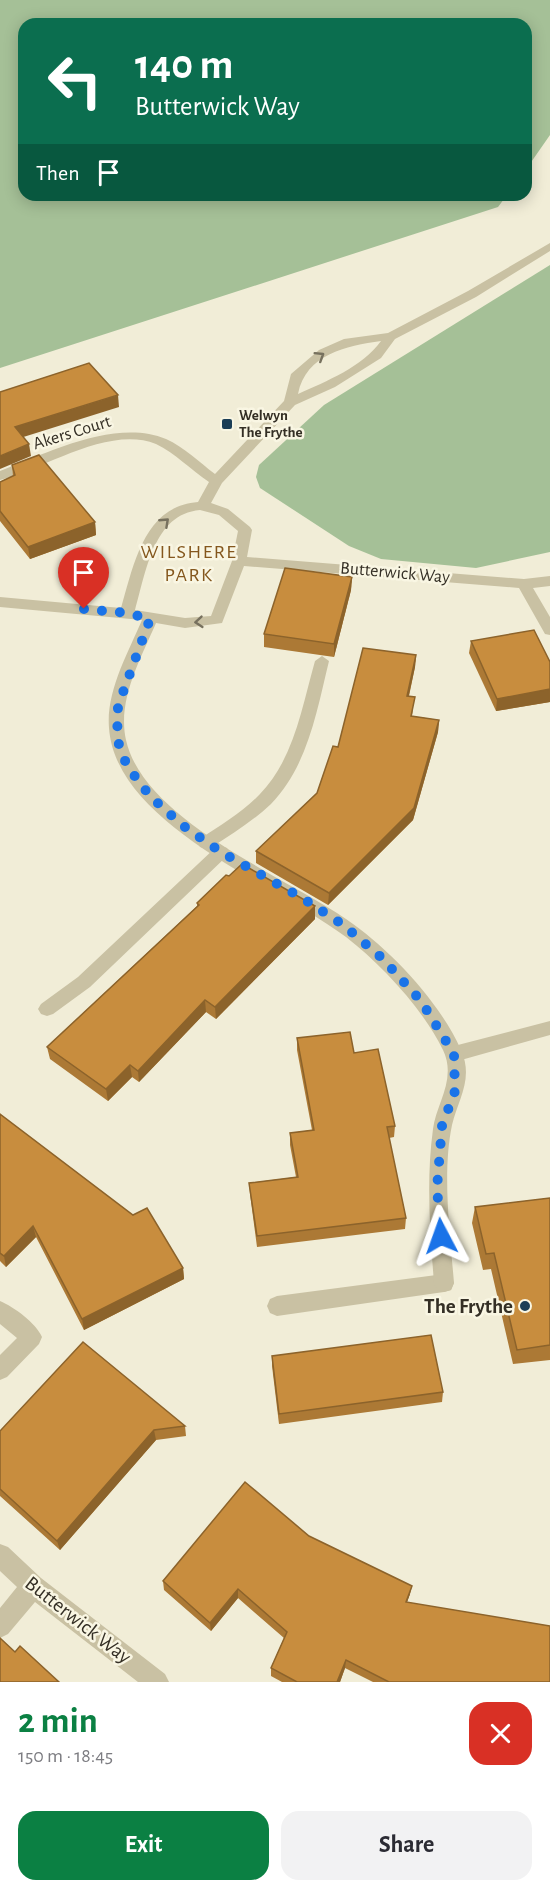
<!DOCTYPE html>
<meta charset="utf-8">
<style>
:root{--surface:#fff;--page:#f2f2f3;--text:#2b2b33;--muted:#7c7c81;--accent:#0b8043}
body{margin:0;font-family:"Alegreya Sans",sans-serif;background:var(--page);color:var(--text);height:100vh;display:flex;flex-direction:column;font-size:22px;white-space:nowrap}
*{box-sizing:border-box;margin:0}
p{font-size:20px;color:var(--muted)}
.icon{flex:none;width:33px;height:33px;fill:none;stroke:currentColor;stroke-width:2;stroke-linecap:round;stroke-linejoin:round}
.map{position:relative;height:1682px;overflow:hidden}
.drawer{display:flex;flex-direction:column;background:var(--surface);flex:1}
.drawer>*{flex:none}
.banner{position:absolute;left:18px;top:18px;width:514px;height:183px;border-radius:18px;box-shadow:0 3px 15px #0003;background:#0b6e4f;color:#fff;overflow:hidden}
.pin{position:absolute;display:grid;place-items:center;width:51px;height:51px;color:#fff;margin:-62px -26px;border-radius:50% 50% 50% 0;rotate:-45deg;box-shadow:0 0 6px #0007}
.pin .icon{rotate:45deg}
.me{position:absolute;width:66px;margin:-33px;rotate:356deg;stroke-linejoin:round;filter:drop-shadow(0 0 4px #0008)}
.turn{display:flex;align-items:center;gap:21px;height:126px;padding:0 18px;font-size:27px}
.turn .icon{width:78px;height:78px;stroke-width:2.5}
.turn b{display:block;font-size:42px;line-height:51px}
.then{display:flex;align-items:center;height:57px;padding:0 18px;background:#0003;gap:12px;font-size:22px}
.round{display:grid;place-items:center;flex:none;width:63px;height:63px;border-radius:18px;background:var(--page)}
.summary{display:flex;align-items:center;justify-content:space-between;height:102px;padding:0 18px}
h1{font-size:36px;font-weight:700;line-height:45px;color:var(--accent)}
.primary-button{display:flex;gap:12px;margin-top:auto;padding:12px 18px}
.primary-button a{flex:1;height:69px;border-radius:18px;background:var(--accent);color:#fff;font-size:24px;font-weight:700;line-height:69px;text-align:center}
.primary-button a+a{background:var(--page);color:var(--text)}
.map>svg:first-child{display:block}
.green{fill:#a5c097}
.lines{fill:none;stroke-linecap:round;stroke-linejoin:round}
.service{fill:#c9c1a3;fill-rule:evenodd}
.minor{fill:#c9c1a3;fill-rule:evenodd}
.wall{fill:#ac7935}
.shaded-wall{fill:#8c632b}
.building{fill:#c88d3e;stroke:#8c632b;stroke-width:1.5}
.oneway{stroke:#77715e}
.route{stroke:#1a73e8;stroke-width:10;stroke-dasharray:0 18}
.poi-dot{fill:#1b3e56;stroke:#f9f6e3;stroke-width:2}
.labels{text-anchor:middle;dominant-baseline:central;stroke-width:5;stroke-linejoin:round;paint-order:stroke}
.far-poi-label{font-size:15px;font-weight:bold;fill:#342f25;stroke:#f9f6e3;text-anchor:start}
.street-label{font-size:18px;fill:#342f25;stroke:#f9f6e3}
.neighbourhood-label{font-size:20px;letter-spacing:1.5px;fill:#84571d;stroke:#f9f6e3}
.near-poi-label{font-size:21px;font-weight:bold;fill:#342f25;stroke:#f9f6e3;text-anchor:end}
.near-street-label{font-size:21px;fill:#342f25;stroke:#f9f6e3}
</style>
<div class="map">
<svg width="550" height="1682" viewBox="0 0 550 1682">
<rect width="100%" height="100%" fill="#f1edd7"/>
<g class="green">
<polygon points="0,0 550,0 550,135 527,168 526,24 24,24 24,195 507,195 498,207 0,368"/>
<polygon points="550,265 550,552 476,568 381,559 349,546 260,488 256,477 259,465 324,405"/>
</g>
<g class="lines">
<g class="service">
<path d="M 322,656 L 329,661 C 317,710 308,766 271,804 C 253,821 232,834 212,847 L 206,849 L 200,847 L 198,843 L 200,839 C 221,825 243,812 260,794 C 294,759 302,707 315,661 Z"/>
<polygon points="221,846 227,848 229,852 227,856 90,987 53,1014 47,1016 41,1014 38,1009 41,1004 78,977 215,848"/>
<polygon points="550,1021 550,1035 454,1062 448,1059 445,1054 448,1049 454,1046"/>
<polygon points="444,1274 451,1276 454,1283 451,1290 444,1292 277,1316 270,1313 267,1306 270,1299 277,1296"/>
<path d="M 0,1301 C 14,1307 36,1323 42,1337 L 39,1344 L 7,1377 L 0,1380 L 0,1355 L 17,1338 L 0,1324 Z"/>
</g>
<g class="minor">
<path d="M 550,243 L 550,251 L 476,297 L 395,339 L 381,358 L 335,387 L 295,405 L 222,483 L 211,503 L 228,509 L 250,527 L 252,530 L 247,557 L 524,579 L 550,576 L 550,586 L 533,588 L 550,617 L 550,635 L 545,634 L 519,588 L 244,566 L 222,623 L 185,628 L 156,623 C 141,658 117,700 126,740 C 144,820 282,875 346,919 C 389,948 440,1002 461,1050 C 474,1079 458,1099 452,1125 C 442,1173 450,1234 454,1283 L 451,1290 L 444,1292 L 437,1290 L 434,1283 C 430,1232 426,1180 433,1129 C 436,1104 457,1079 443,1050 C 423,1009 382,965 346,937 C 277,885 116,825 109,728 C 106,691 128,653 142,620 L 0,607 L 0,597 L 121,608 C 134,564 144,506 198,502 L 209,482 C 191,470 175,453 156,444 C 108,425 45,469 0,480 L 0,471 C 47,453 116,418 166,439 C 184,447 199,462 215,474 L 284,401 L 291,374 L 319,350 L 344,339 L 388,333 L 468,291 ZM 381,341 C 362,367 327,381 298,394 C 306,354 346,346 381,341 ZM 200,510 L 219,515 L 238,531 L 232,561 L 211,616 L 185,618 L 135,610 C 146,573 153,514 200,510 Z"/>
<polygon points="0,1544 8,1547 41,1578 165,1674 169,1682 138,1682 35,1602 8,1634 0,1638 0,1608 17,1587 0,1571"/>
</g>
</g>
<g class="wall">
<polygon points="12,465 95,522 96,535 30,559 0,521 0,482 13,476"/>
<polygon points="352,577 351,590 334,657 264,647 264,634"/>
<polygon points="471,641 550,662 550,702 496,711 469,653"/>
<polygon points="416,655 415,667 409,696 413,709 412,716 439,720 438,732 413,820 328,905 256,863 256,851 317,793 338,747"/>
<polygon points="229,876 315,906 315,919 216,1019 206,1012 139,1082 132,1077 108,1101 50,1059 47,1047 197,906 197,903"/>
<polygon points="297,1038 354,1053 395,1126 394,1137 389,1138 406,1218 405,1229 257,1247 250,1194 249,1183 296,1177 290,1145 290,1133 312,1130 297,1050"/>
<polygon points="0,1114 183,1268 184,1279 84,1330 36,1237 6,1267 0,1261"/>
<polygon points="550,1198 550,1360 513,1364 491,1269 483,1270 472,1223 475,1207"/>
<polygon points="272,1356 443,1392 442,1402 279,1424 272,1366"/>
<polygon points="185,1426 186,1436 156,1440 60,1550 0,1496 0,1431"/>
<polygon points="309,1536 410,1594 407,1602 550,1682 373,1682 345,1668 340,1682 282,1682 271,1676 271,1668 284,1638 238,1598 211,1631 164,1590 163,1581"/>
</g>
<g class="shaded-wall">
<polygon points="118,395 119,407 17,439 15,427"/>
<polygon points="29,444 31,456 0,469 0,456"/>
<polygon points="95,522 96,535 30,559 28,547"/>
<polygon points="352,577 351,590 334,657 334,644"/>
<polygon points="416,655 415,667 406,708 407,696"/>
<polygon points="550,689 550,702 496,711 497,699"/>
<polygon points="439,720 438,732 413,820 328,905 329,893"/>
<polygon points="315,906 315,919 216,1019 215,1007"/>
<polygon points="205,1000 206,1012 139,1082 138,1071"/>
<polygon points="130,1065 132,1077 108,1101 106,1089"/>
<polygon points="33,1226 36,1237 6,1267 4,1256"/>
<polygon points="183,1268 184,1279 84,1330 82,1319"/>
<polygon points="154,1430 156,1440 60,1550 57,1541"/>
<polygon points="412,1586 410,1594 404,1610 406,1602"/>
<polygon points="238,1589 238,1598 211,1631 210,1623"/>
<polygon points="346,1660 345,1668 340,1682 337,1682"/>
</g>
<g class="building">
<polygon points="89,363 118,395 15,427 29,444 0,456 0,392"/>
<polygon points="39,455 95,522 28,547 0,511 0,482 15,475 12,465"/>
<polygon points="285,568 352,577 334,644 264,634"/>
<polygon points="534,630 550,662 550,689 497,699 471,641"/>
<polygon points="363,648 416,655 407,696 415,697 411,716 439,720 414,808 329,893 256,851 317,793 333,746 338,747"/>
<polygon points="242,864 315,906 215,1007 205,1000 138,1071 130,1065 106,1089 47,1047 199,905 197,903 226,875 229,876"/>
<polygon points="350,1032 354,1053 378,1049 395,1126 387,1127 406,1218 257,1236 249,1183 298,1177 290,1133 314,1130 297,1038"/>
<polygon points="0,1114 133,1215 147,1208 183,1268 82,1319 33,1226 4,1256 0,1253"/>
<polygon points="550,1198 550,1345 517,1350 494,1253 486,1254 475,1207"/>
<polygon points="431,1335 443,1392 279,1414 272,1356"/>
<polygon points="83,1342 185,1426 154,1430 57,1541 0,1489 0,1431"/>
<polygon points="245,1482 309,1536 412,1586 406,1602 550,1626 550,1682 389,1682 346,1660 337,1682 297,1682 271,1668 287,1632 238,1589 210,1623 163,1581"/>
<polygon points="0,1638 15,1652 20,1646 59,1682 0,1682"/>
</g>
<defs><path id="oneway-chevron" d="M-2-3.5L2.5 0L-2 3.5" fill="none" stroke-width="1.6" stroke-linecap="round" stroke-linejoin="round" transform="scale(1.5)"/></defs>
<g class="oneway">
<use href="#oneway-chevron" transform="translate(320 356) rotate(-32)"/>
<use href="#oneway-chevron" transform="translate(165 522) rotate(-43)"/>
<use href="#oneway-chevron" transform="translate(199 622) rotate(175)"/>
</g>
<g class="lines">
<polyline class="route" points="84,609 127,613 150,619 118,706 117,739 127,766 150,796 182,825 221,852 302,898 342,924 382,958 421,1001 454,1054 455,1091 442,1126 437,1188 441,1236"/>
</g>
<g class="poi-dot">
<rect x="221" y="418" width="12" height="12" rx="3"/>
<circle cx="525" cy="1306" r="6"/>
</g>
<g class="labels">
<g class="far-poi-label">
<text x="239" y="415">Welwyn<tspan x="239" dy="17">The Frythe</tspan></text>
</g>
<g class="street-label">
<text transform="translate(72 433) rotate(-17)">Akers Court</text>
<text transform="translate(395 573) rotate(5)">Butterwick Way</text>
</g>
<g class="neighbourhood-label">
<text x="189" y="552">WILSHERE<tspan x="189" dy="23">PARK</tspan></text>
</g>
<g class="near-poi-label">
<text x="513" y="1306">The Frythe</text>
</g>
<g class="near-street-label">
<text transform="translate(78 1620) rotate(38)">Butterwick Way</text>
</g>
</g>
</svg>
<div class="pin" style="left:84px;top:609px;background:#d93025"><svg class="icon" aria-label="arrive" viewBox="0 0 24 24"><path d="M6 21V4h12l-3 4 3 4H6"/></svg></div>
<svg class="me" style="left:441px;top:1236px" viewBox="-20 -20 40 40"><path d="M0-17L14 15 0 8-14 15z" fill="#1a73e8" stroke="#fff" stroke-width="4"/></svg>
<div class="banner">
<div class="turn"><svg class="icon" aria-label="left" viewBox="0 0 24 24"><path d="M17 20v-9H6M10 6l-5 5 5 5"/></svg><div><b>140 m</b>Butterwick Way</div></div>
<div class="then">Then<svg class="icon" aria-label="arrive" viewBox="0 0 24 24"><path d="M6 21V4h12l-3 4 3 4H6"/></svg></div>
</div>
</div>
<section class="drawer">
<div class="summary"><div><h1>2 min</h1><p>150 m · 18:45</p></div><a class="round" style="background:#d93025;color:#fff"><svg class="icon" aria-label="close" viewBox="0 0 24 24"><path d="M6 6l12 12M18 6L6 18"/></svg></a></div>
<div class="primary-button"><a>Exit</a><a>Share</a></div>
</section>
